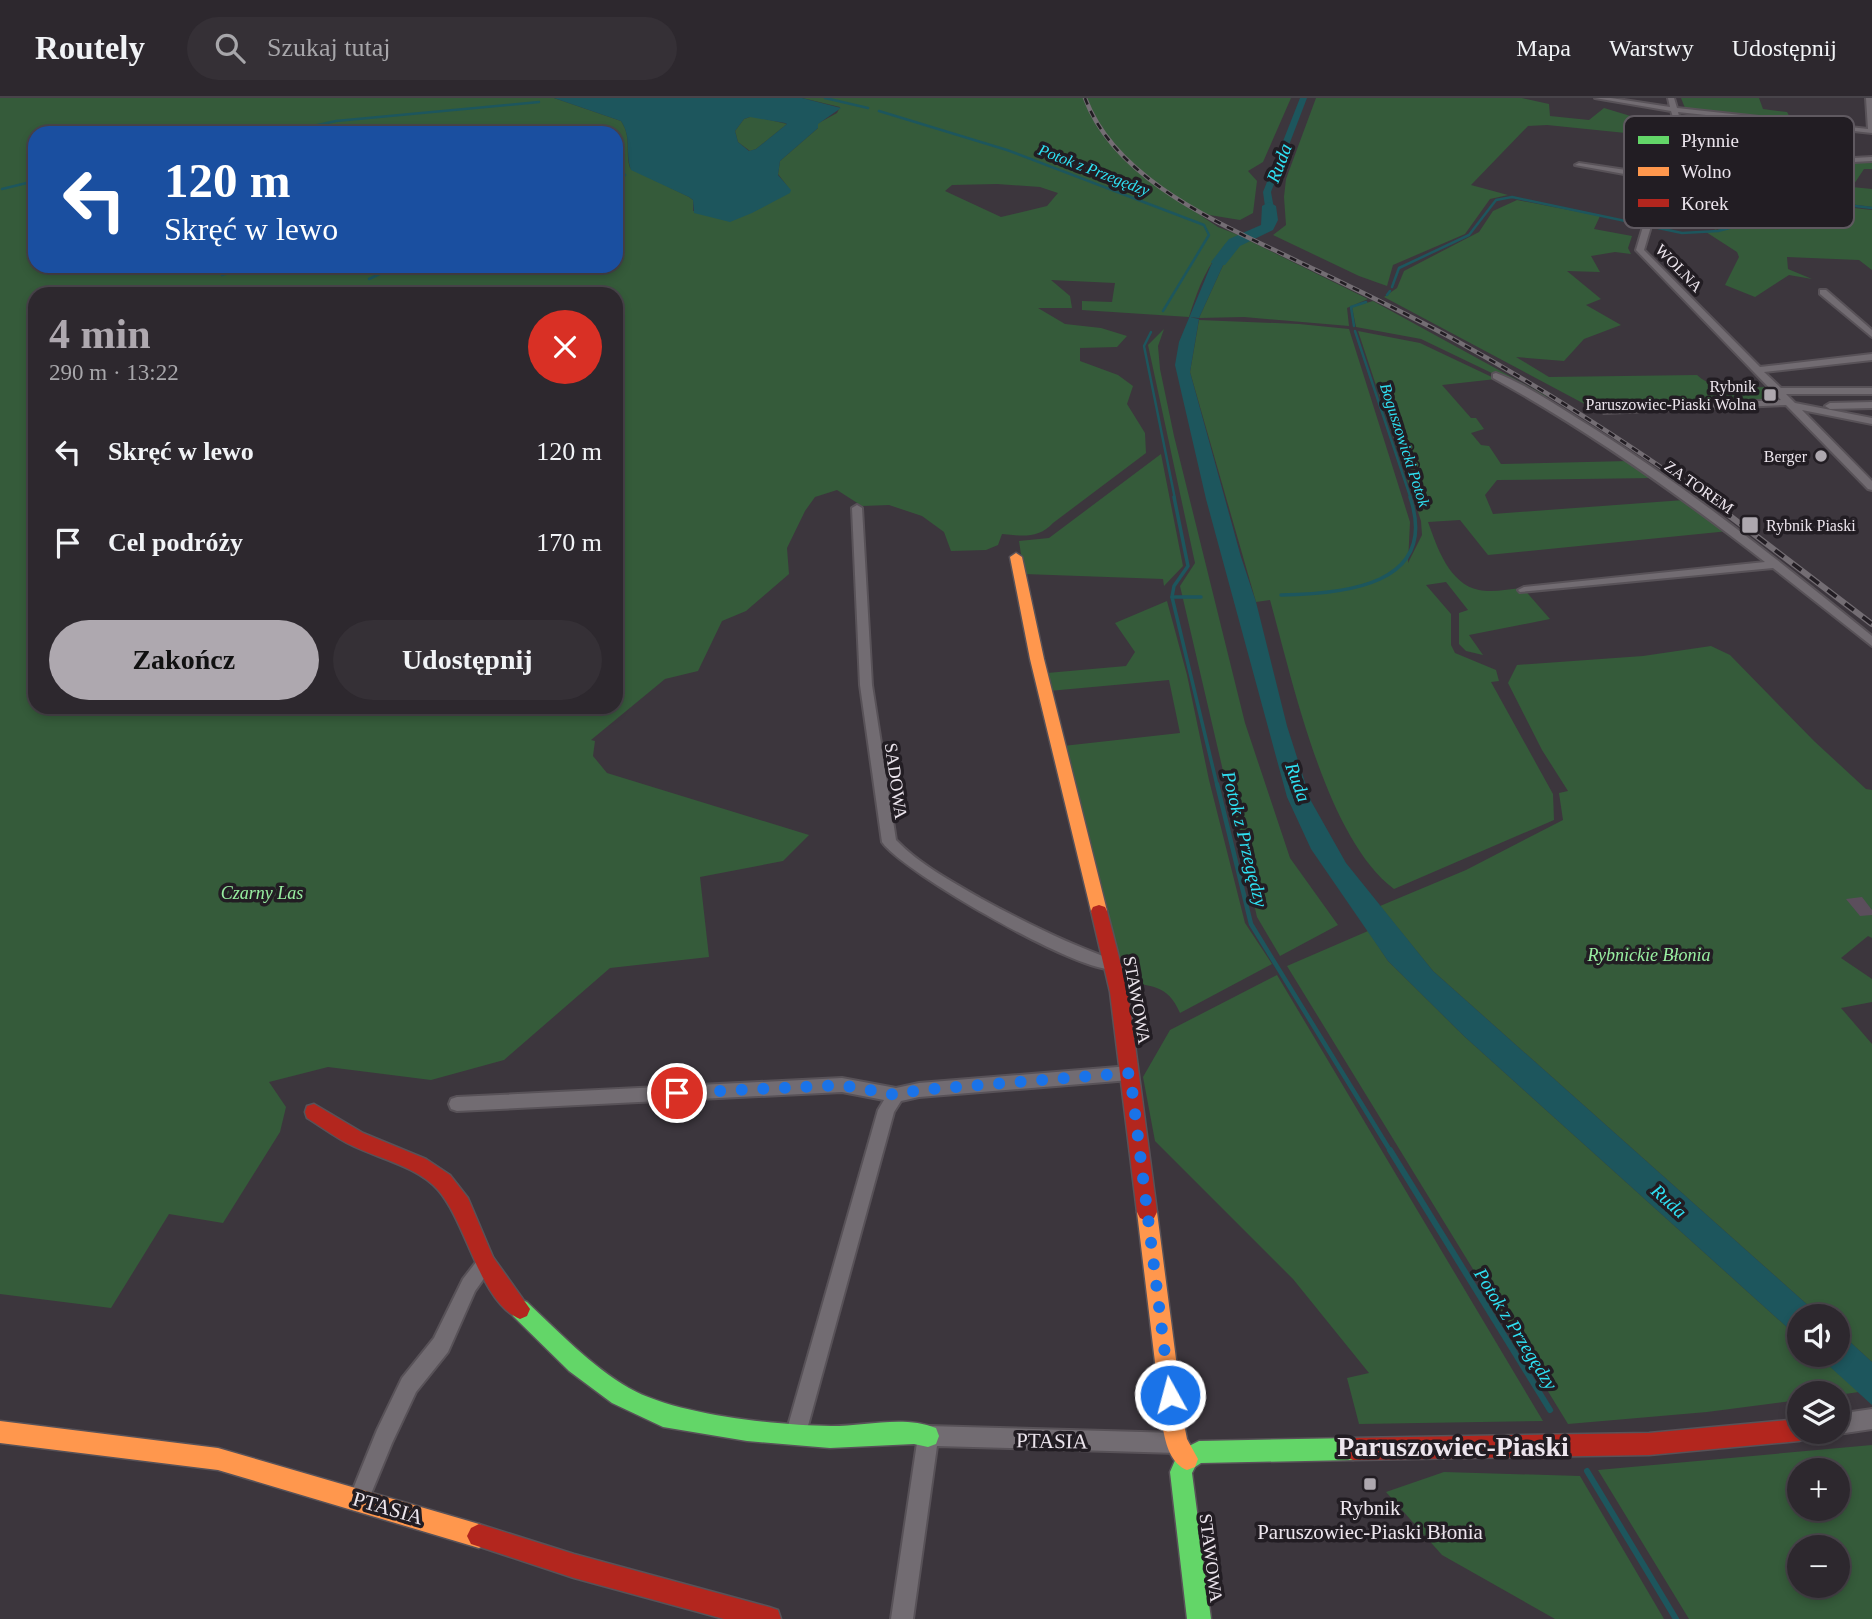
<!DOCTYPE html>
<html lang="pl">
<meta charset="utf-8">
<style>
:root{--surface:#2d282e;--page:#353036;--text:#f1f3f6;--muted:#a7a6aa;--line:#48444a;--accent:#aea8af}
body{margin:0;font-family:"Times New Roman",serif;background:var(--page);color:var(--text);height:100vh;display:flex;flex-direction:column;font-size:26px;white-space:nowrap}
*{box-sizing:border-box;margin:0}
p{font-size:23px;color:var(--muted)}
.icon{flex:none;width:38px;height:38px;fill:none;stroke:currentColor;stroke-width:2;stroke-linecap:round;stroke-linejoin:round}
.map{position:relative;flex:1;overflow:hidden}
.panel{position:absolute;left:28px;top:189px;width:595px;height:427px;display:flex;flex-direction:column;background:var(--surface);border-radius:21px;box-shadow:0 4px 10px #0003,0 0 0 2px var(--line)}
.panel>*{flex:none}
.banner{position:absolute;left:28px;top:28px;width:595px;height:147px;border-radius:21px;box-shadow:0 4px 10px #0003,0 0 0 2px var(--line);background:#1a4fa0;color:#fff;overflow:hidden}
.tools{position:absolute;left:1787px;top:1206px;display:grid;gap:14px}
.tools a{display:grid;place-items:center;width:63px;height:63px;border-radius:50%;background:var(--surface);box-shadow:0 4px 10px #0003,0 0 0 2px var(--line);font-size:35px}
.pin{position:absolute;display:grid;place-items:center;width:60px;height:60px;color:#fff;margin:-30px;border:4px solid #fff;border-radius:50%;box-shadow:0 2px 7px #0007}
.me{position:absolute;width:77px;margin:-38px;rotate:353deg;stroke-linejoin:round;filter:drop-shadow(0 0 5px #0008)}
.turn{display:flex;align-items:center;gap:24px;height:147px;padding:0 21px;font-size:32px}
.turn .icon{width:91px;height:91px;stroke-width:2.5}
.turn b{display:block;font-size:49px;line-height:60px}
.round{display:grid;place-items:center;flex:none;width:74px;height:74px;border-radius:37px;background:var(--page)}
.head{display:flex;align-items:center;justify-content:space-between;height:119px;padding:0 21px}
h1{font-size:42px;font-weight:600;line-height:52px;color:var(--accent)}
.action{display:flex;gap:14px;margin-top:auto;padding:14px 21px}
.action a{flex:1;height:80px;border-radius:42px;background:var(--accent);color:#111;font-size:28px;font-weight:600;line-height:80px;text-align:center}
.action a+a{background:var(--page);color:var(--text)}
ul{padding:0;list-style:none}
li{display:flex;align-items:center;gap:21px;height:91px;padding:0 21px}
li div{flex:1}
li b{display:block;font-size:26px}
li em{font-style:normal}
header{display:flex;align-items:center;gap:42px;box-sizing:border-box;height:98px;padding:0 35px;background:var(--surface);border-bottom:2px solid var(--line)}
header strong{font-size:33px}
nav{display:flex;gap:38px;margin-inline-start:auto;font-size:24px}
.search{width:490px;height:63px;background:var(--page);display:flex;align-items:center;gap:18px;box-sizing:border-box;padding:0 24px;border-radius:38px;color:var(--muted);font-size:26px}
.map>svg:first-child{display:block}
.green{fill:#355b3a;fill-rule:evenodd}
.water{fill:#1d565d;fill-rule:evenodd}
.lines{fill:none;stroke-linecap:round;stroke-linejoin:round}
.stream-far3{stroke:#1d565d;stroke-width:2.5}
.stream-far2{stroke:#1d565d;stroke-width:3.5}
.stream-far1{stroke:#1d565d;stroke-width:4.5}
.stream{stroke:#1d565d;stroke-width:6}
.river{fill:#1d565d;fill-rule:evenodd}
.building{fill:#5b4e5c}
.street-casing{stroke:#585258;stroke-width:4}
.fast-casing{stroke:#585258;stroke-width:3}
.slow-casing{stroke:#585258;stroke-width:3}
.jam-casing{stroke:#585258;stroke-width:3}
.street{fill:#726c72;fill-rule:evenodd}
.fast{fill:#63d668;fill-rule:evenodd}
.slow{fill:#ff974d;fill-rule:evenodd}
.jam{fill:#b3261e;fill-rule:evenodd}
.rail-far1-casing{stroke:#736d73;stroke-width:4.5}
.rail-casing{stroke:#736d73;stroke-width:6}
.rail-far1{stroke:#221d23;stroke-width:2.5;stroke-dasharray:7;stroke-linecap:butt}
.rail{stroke:#221d23;stroke-width:3.5;stroke-dasharray:11;stroke-linecap:butt}
.route{stroke:#1a73e8;stroke-width:12;stroke-dasharray:0 21.6}
.poi-dot{fill:#aea8af;stroke:#221d23;stroke-width:2.5}
.labels{text-anchor:middle;dominant-baseline:central;stroke-width:7;stroke-linejoin:round;paint-order:stroke}
.far-water-label{font-size:16px;font-style:italic;fill:#2fe1f3;stroke:#221d23}
.far-street-label{font-size:16px;fill:#ece5ed;stroke:#221d23}
.far-poi-label{font-size:16px;fill:#ece5ed;stroke:#221d23;text-anchor:end}
.street-label{font-size:18px;fill:#ece5ed;stroke:#221d23}
.park-label{font-size:18px;font-style:italic;fill:#98eea1;stroke:#221d23}
.water-label{font-size:19px;font-style:italic;fill:#2fe1f3;stroke:#221d23}
.near-street-label{font-size:21px;fill:#ece5ed;stroke:#221d23}
.near-poi-label{font-size:21px;fill:#ece5ed;stroke:#221d23}
.near-district-label{font-size:28px;font-weight:bold;fill:#ece5ed;stroke:#221d23}
.key{fill:#221d23;stroke:#5f5960;stroke-width:2}
.key-label{font-size:19px;fill:#ece5ed}
</style>
<header>
<strong>Routely</strong>
<div class="search"><svg class="icon" aria-label="search" viewBox="0 0 24 24"><circle cx="10" cy="10" r="6"/><path d="M15 15l6 6"/></svg>Szukaj tutaj</div>
<nav><a>Mapa</a><a>Warstwy</a><a>Udostępnij</a></nav>
</header>
<div class="map">
<svg width="1872" height="1521" viewBox="0 0 1872 1521">
<rect width="100%" height="100%" fill="#3c363d"/>
<g class="green">
<path d="M 0,0 L 554,0 L 621,23 C 632,39 625,54 630,70 L 689,99 L 693,102 L 693,113 L 788,89 L 778,76 L 780,63 L 818,30 L 817,26 L 837,15 L 840,9 L 802,0 L 1291,0 L 1263,64 L 1248,73 L 1257,83 L 1253,115 L 1240,122 L 1197,115 L 1218,129 L 1241,138 C 1212,150 1198,190 1189,219 L 1082,212 L 1082,203 L 1112,204 L 1115,185 L 1051,182 L 1070,198 L 1072,210 L 1038,210 L 1065,226 L 1101,230 L 1127,238 L 1117,249 L 1080,250 L 1080,263 L 1118,277 L 1133,288 L 1127,306 L 1145,335 L 1146,355 L 1053,425 C 1038,441 1022,438 1002,436 L 998,447 L 986,452 L 951,453 L 944,434 L 922,418 L 889,407 L 862,408 L 837,392 L 815,399 L 805,413 L 787,450 L 789,476 L 746,513 L 722,523 L 698,573 L 665,581 L 591,642 L 595,643 L 593,658 L 607,675 L 809,737 L 783,763 L 700,779 L 709,859 L 610,870 L 504,962 L 431,982 L 328,969 L 269,984 L 286,1009 L 280,1034 L 223,1125 L 169,1116 L 111,1210 L 0,1196 ZM 35,35 L 616,35 L 616,168 L 35,168 ZM 997,86 L 1040,89 L 1058,95 L 1047,108 L 1001,119 L 945,93 L 952,87 ZM 35,196 L 616,196 L 616,609 L 35,609 Z"/>
<polygon points="1316,0 1522,0 1549,6 1550,18 1589,22 1604,10 1667,29 1665,39 1547,27 1528,28 1471,87 1508,97 1490,101 1465,136 1393,167 1387,188 1359,178 1273,137 1286,127 1284,99 1286,81"/>
<polygon points="1681,0 1759,0 1763,11 1787,14 1792,23 1691,12 1685,10"/>
<polygon points="750,19 752,18 787,26 756,51 750,53 738,44 735,33 744,21"/>
<path d="M 1872,64 L 1872,71 L 1864,71 L 1852,89 L 1872,91 L 1872,109 L 1828,103 L 1807,106 L 1810,101 L 1780,94 L 1787,87 C 1811,90 1820,88 1835,69 L 1833,66 Z"/>
<polygon points="1665,91 1686,95 1692,91 1769,109 1756,113 1762,116 1753,118 1751,123 1714,132 1721,127 1655,113"/>
<path d="M 1517,102 L 1600,118 L 1594,131 L 1632,138 L 1628,150 L 1631,156 L 1615,154 L 1591,158 L 1600,174 L 1567,173 L 1601,201 L 1586,207 L 1621,227 L 1584,241 L 1564,263 L 1516,259 L 1549,279 L 1697,277 C 1717,295 1741,289 1767,289 L 1770,293 L 1764,294 L 1773,302 L 1592,310 L 1384,199 L 1397,190 L 1404,173 L 1479,134 L 1493,113 Z"/>
<polygon points="1837,108 1872,112 1872,172 1859,162 1787,159 1788,171 1812,181 1789,177 1755,199 1725,187 1739,159 1737,154 1706,134 1755,125 1757,119"/>
<polygon points="1244,141 1250,143 1368,201 1347,210 1349,228 1244,219 1199,220 1230,152"/>
<polygon points="1373,203 1548,299 1531,294 1421,241 1356,229 1352,209"/>
<path d="M 1199,222 L 1299,226 L 1349,231 L 1410,424 L 1408,465 L 1422,437 L 1421,423 L 1358,233 L 1420,245 L 1496,281 L 1442,287 L 1471,320 L 1476,320 L 1484,331 L 1471,335 L 1481,347 L 1489,348 L 1501,366 L 1628,363 L 1654,380 L 1497,382 L 1485,397 L 1493,416 L 1684,402 L 1729,433 L 1488,457 L 1460,422 L 1428,424 C 1437,449 1449,486 1479,492 C 1492,495 1509,491 1523,490 L 1550,521 L 1469,537 L 1483,557 L 1466,553 L 1459,546 L 1459,515 L 1468,512 L 1446,484 L 1426,487 L 1451,516 L 1451,547 L 1455,555 L 1496,572 L 1499,583 L 1491,584 L 1553,696 L 1554,722 L 1394,791 C 1326,740 1293,584 1270,502 L 1256,504 L 1190,274 Z"/>
<polygon points="1164,231 1158,248 1160,271 1174,338 1245,625 1290,760 1338,827 1280,858 1257,819 1180,488 1195,465 1148,247"/>
<polygon points="1161,356 1183,468 1164,488 1163,481 1024,476 1019,443 1049,440"/>
<path d="M 1167,503 L 1187,577 L 1209,682 L 1245,825 L 1272,866 L 1180,915 C 1167,885 1152,890 1123,882 L 1063,648 L 1180,635 L 1169,582 L 1049,593 L 1047,575 L 1126,568 L 1135,554 L 1115,525 Z"/>
<polygon points="1711,548 1730,557 1814,643 1866,691 1872,692 1872,840 1868,838 1841,860 1872,881 1872,904 1841,910 1872,946 1872,1264 1838,1233 1838,1218 1820,1218 1433,873 1380,808 1466,772 1563,722 1559,695 1568,693 1542,652 1508,585 1517,567 1643,558"/>
<polygon points="1368,833 1388,863 1465,939 1799,1240 1799,1256 1817,1257 1859,1294 1838,1297 1838,1295 1799,1295 1799,1302 1707,1314 1568,1326 1287,868"/>
<polygon points="1277,877 1543,1323 1359,1326 1347,1280 1369,1275 1293,1181 1155,1043 1143,979 1170,932"/>
<path d="M 1872,1347 L 1872,1521 L 1689,1521 L 1598,1372 ZM 1799,1372 L 1838,1372 L 1838,1410 L 1799,1410 ZM 1799,1449 L 1838,1449 L 1838,1488 L 1799,1488 Z"/>
<polygon points="1444,1374 1580,1378 1664,1521 1555,1521 1442,1457 1386,1394"/>
</g>
<g class="water">
<path d="M 554,0 L 802,0 L 841,10 L 818,26 L 818,30 L 780,63 L 778,77 L 791,92 L 790,95 L 752,115 L 730,124 L 694,115 L 693,102 L 689,99 L 631,72 C 625,55 632,39 621,23 ZM 750,19 L 785,25 L 787,26 L 756,51 L 749,53 L 738,44 L 735,33 L 744,21 Z"/>
<polygon points="1300,0 1307,0 1271,94 1275,116 1272,130 1256,137 1250,135 1264,130 1267,123 1263,94"/>
<polygon points="1241,138 1245,140 1230,152 1199,220 1189,219 1199,221 1190,274 1241,459 1256,504 1287,628 1311,703 1346,765 1433,873 1820,1218 1799,1218 1799,1240 1465,939 1388,863 1311,751 1287,699 1206,401 1175,267 1179,244 1211,167 1225,146"/>
<polygon points="1838,1233 1872,1264 1872,1307 1817,1257 1838,1256"/>
</g>
<g class="lines">
<g class="stream-far3">
<polyline points="825,0 868,10"/>
<polyline points="879,13 1007,52 1204,127 1209,137 1163,213"/>
<polyline points="282,35 336,23 539,4"/>
<polyline points="616,79 625,77"/>
<polyline points="2,91 35,83"/>
<polyline points="222,177 253,168"/>
<polyline points="369,181 396,168"/>
<polyline points="1392,189 1399,170 1469,137 1496,102 1512,99 1682,135 1718,133 1753,124 1755,118 1829,105 1872,110"/>
<polyline points="1387,197 1390,193"/>
<polyline points="1354,228 1351,209 1366,204"/>
<polyline points="1355,233 1411,401"/>
<polyline points="1151,234 1144,248 1175,401"/>
</g>
<g class="stream-far2">
<polyline points="1174,399 1188,468 1174,488 1172,499 1217,687"/>
<path d="M 1281,497 C 1343,496 1440,488 1410,399"/>
<polyline points="1172,499 1201,499"/>
</g>
<polyline class="stream-far1" points="1217,686 1251,826 1391,1054"/>
<g class="stream">
<polyline points="1390,1052 1550,1312"/>
<polyline points="1587,1373 1676,1521"/>
</g>
<polygon class="river" points="1269,104 1276,108 1278,122 1273,132 1240,148 1225,167 1213,167 1211,164 1229,141 1261,127 1262,108"/>
</g>
<polygon class="building" points="1862,799 1872,812 1872,817 1860,818 1846,801"/>
<g class="lines">
<g class="street-casing">
<g id="street">
<polygon points="1595,0 1611,0 1670,9 1668,0 1674,0 1677,10 1868,31 1866,0 1872,0 1872,35 1678,14 1681,25 1679,33 1816,62 1872,59 1872,63 1816,66 1678,37 1644,152 1760,269 1872,256 1872,262 1764,274 1781,290 1872,290 1872,296 1786,296 1795,305 1872,320 1872,326 1802,312 1872,383 1872,392 1868,391 1786,307 1604,315 1602,313 1607,310 1781,302 1636,152 1657,82 1575,67 1579,65 1659,77 1675,25 1671,13"/>
<polygon points="1820,192 1826,192 1872,232 1872,239 1820,196"/>
<path d="M 1496,275 C 1525,286 1554,306 1580,322 C 1684,386 1778,462 1872,538 L 1872,548 L 1773,470 L 1520,494 L 1518,492 L 1524,489 L 1765,464 C 1678,396 1589,333 1493,280 L 1493,276 Z"/>
<polygon points="1872,304 1872,310 1830,311 1825,308 1830,305"/>
<path d="M 857,407 L 862,410 L 872,587 L 896,742 C 920,767 951,783 980,800 C 1024,824 1070,847 1117,863 L 1120,867 L 1117,871 C 1088,881 901,773 882,744 L 860,587 L 852,410 Z"/>
<polygon points="1130,968 1136,970 1138,975 1136,980 1130,982 919,999 901,1003 894,1014 806,1335 803,1342 796,1345 789,1342 786,1335 878,1012 884,1002 842,994 457,1013 451,1011 449,1006 451,1001 457,999 842,980 896,990 919,985"/>
<polygon points="486,1156 492,1159 495,1165 475,1193 448,1254 416,1294 392,1345 366,1408 359,1411 352,1408 349,1401 377,1332 402,1280 434,1240 463,1181 480,1159"/>
<polygon points="1872,1311 1872,1331 1838,1336 1832,1334 1838,1334 1838,1316"/>
<polygon points="928,1328 1177,1335 1184,1338 1187,1345 1184,1352 1177,1355 937,1348 913,1521 891,1521 918,1338 921,1331"/>
</g>
</g>
<g class="fast-casing">
<g id="fast">
<path d="M 520,1201 L 527,1204 C 559,1234 591,1268 629,1290 C 676,1317 775,1327 831,1328 C 865,1328 904,1317 936,1330 L 939,1338 L 936,1346 L 928,1349 L 914,1346 L 830,1350 L 747,1343 L 663,1329 L 612,1305 L 569,1273 L 513,1218 L 510,1211 L 513,1204 Z"/>
<polygon points="1353,1340 1361,1343 1364,1351 1361,1359 1353,1362 1201,1365 1195,1369 1192,1375 1211,1521 1187,1521 1170,1374 1179,1353 1199,1343"/>
</g>
</g>
<g class="slow-casing">
<g id="slow">
<polygon points="1016,455 1022,459 1044,561 1107,813 1105,817 1093,817 1091,813 1030,561 1010,459"/>
<path d="M 1147,1105 L 1154,1108 L 1157,1114 L 1185,1331 L 1187,1341 L 1198,1361 L 1195,1369 L 1187,1372 C 1171,1366 1166,1347 1163,1331 L 1137,1114 L 1140,1108 Z"/>
<polygon points="0,1323 218,1350 479,1426 487,1430 491,1438 487,1446 479,1450 218,1372 0,1345"/>
</g>
</g>
<g class="jam-casing">
<g id="jam">
<polygon points="1099,807 1105,809 1107,813 1128,894 1157,1114 1154,1120 1147,1123 1140,1120 1137,1114 1110,894 1091,813 1093,809"/>
<path d="M 314,1006 L 363,1035 L 426,1061 L 450,1077 L 468,1100 L 493,1159 L 530,1211 L 527,1218 L 520,1221 C 480,1205 467,1125 438,1092 C 418,1069 380,1061 353,1048 C 337,1041 322,1029 307,1020 L 305,1014 L 307,1008 Z"/>
<polygon points="1799,1321 1799,1334 1809,1334 1807,1340 1799,1343 1649,1357 1353,1362 1345,1359 1342,1351 1345,1343 1353,1340 1649,1335"/>
<polygon points="479,1426 574,1456 769,1509 778,1512 781,1521 724,1521 574,1480 471,1446 467,1438 471,1430"/>
</g>
</g>
<use href="#street" class="street"/>
<use href="#fast" class="fast"/>
<use href="#slow" class="slow"/>
<use href="#jam" class="jam"/>
<g class="rail-far1-casing">
<path id="rail-far1" d="M 1085,0 C 1116,84 1224,127 1299,164 C 1351,189 1404,214 1455,242 C 1542,290 1626,344 1707,401"/>
</g>
<g class="rail-casing">
<polyline id="rail" points="1705,399 1872,526"/>
</g>
<use href="#rail-far1" class="rail-far1"/>
<use href="#rail" class="rail"/>
</g>
<g class="lines">
<polyline class="route" points="677,995 842,987 896,997 919,992 1130,975 1170,1297"/>
</g>
<g class="poi-dot">
<rect x="1763" y="290" width="14" height="14" rx="3.5"/>
<circle cx="1821" cy="358" r="7"/>
<rect x="1741" y="418" width="18" height="18" rx="3.5"/>
<rect x="1363" y="1379" width="14" height="14" rx="3.5"/>
</g>
<g class="labels">
<g class="far-water-label">
<text transform="translate(1094 72) rotate(21)">Potok z Przegędzy</text>
<text transform="translate(1405 347) rotate(72)">Boguszowicki Potok</text>
</g>
<g class="far-street-label">
<text transform="translate(1679 170) rotate(46)">WOLNA</text>
<text transform="translate(1699 389) rotate(35)">ZA TOREM</text>
</g>
<g class="far-poi-label">
<text x="1756" y="288">Rybnik<tspan x="1756" dy="18">Paruszowiec-Piaski Wolna</tspan></text>
<text x="1807" y="358">Berger</text>
<text x="1766" y="427" text-anchor="start">Rybnik Piaski</text>
</g>
<g class="street-label">
<text transform="translate(896 683) rotate(82)">SADOWA</text>
<text transform="translate(1137 902) rotate(80)">STAWOWA</text>
<text transform="translate(1211 1460) rotate(83)">STAWOWA</text>
</g>
<g class="park-label">
<text x="262" y="795">Czarny Las</text>
<text x="1649" y="857">Rybnickie Błonia</text>
</g>
<g class="water-label">
<text transform="translate(1279 65) rotate(-69)">Ruda</text>
<text transform="translate(1298 684) rotate(70)">Ruda</text>
<text transform="translate(1245 741) rotate(76)">Potok z Przegędzy</text>
<text transform="translate(1669 1103) rotate(42)">Ruda</text>
<text transform="translate(1516 1231) rotate(58)">Potok z Przegędzy</text>
</g>
<g class="near-street-label">
<text transform="translate(1052 1343) rotate(1)">PTASIA</text>
<text transform="translate(388 1410) rotate(16)">PTASIA</text>
</g>
<g class="near-poi-label">
<text x="1370" y="1410">Rybnik<tspan x="1370" dy="24">Paruszowiec-Piaski Błonia</tspan></text>
</g>
<g class="near-district-label">
<text x="1453" y="1348">Paruszowiec-Piaski</text>
</g>
</g>
<rect x="1624" y="18" width="230" height="112" rx="10" class="key"/>
<rect x="1638" y="38" width="31" height="8" fill="#63d668"/>
<rect x="1638" y="69" width="31" height="9" fill="#ff974d"/>
<rect x="1638" y="101" width="31" height="8" fill="#b3261e"/>
<g class="key-label">
<text x="1681" y="49">Płynnie</text>
<text x="1681" y="80">Wolno</text>
<text x="1681" y="112">Korek</text>
</g>
</svg>
<div class="tools">
<a><svg class="icon" aria-label="sound" viewBox="0 0 24 24"><path d="M4 9h4l5-4v14l-5-4H4zM17 9q2 3 0 6"/></svg></a>
<a><svg class="icon" aria-label="layers" viewBox="0 0 24 24"><path d="M12 4l9 5-9 5-9-5zM3 14l9 5 9-5"/></svg></a>
<a>+</a>
<a>−</a>
</div>
<div class="pin" style="left:677px;top:995px;background:#d93025"><svg class="icon" aria-label="arrive" viewBox="0 0 24 24"><path d="M6 21V4h12l-3 4 3 4H6"/></svg></div>
<svg class="me" style="left:1170px;top:1297px" viewBox="-20 -20 40 40"><circle r="17" fill="#1a73e8" stroke="#fff" stroke-width="3"/><path d="M0-11L8 9 0 5-8 9z" fill="#fff"/></svg>
<div class="banner">
<div class="turn"><svg class="icon" aria-label="left" viewBox="0 0 24 24"><path d="M17 20v-9H6M10 6l-5 5 5 5"/></svg><div><b>120 m</b>Skręć w lewo</div></div>
</div>
<section class="panel">
<div class="head"><div><h1>4 min</h1><p>290 m · 13:22</p></div><a class="round" style="background:#d93025;color:#fff"><svg class="icon" aria-label="close" viewBox="0 0 24 24"><path d="M6 6l12 12M18 6L6 18"/></svg></a></div>
<ul>
<li><svg class="icon" aria-label="left" viewBox="0 0 24 24"><path d="M17 20v-9H6M10 6l-5 5 5 5"/></svg><div><b>Skręć w lewo</b></div><em>120 m</em></li>
<li><svg class="icon" aria-label="arrive" viewBox="0 0 24 24"><path d="M6 21V4h12l-3 4 3 4H6"/></svg><div><b>Cel podróży</b></div><em>170 m</em></li>
</ul>
<div class="action"><a>Zakończ</a><a>Udostępnij</a></div>
</section>
</div>
